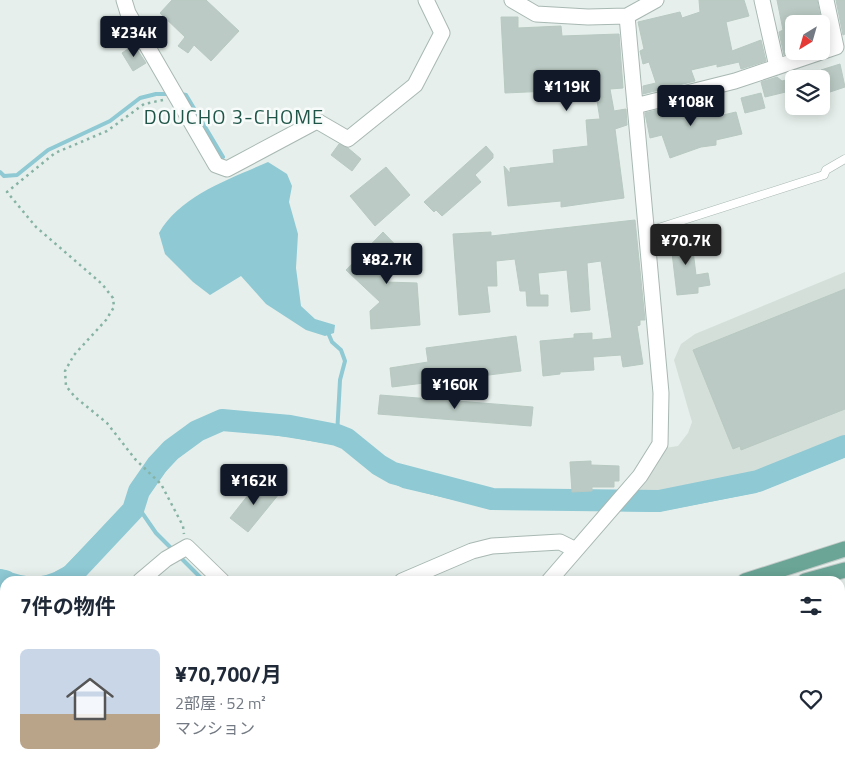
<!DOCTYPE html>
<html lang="ja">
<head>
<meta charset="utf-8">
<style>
	body { margin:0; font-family:"Titillium Web","Noto Sans JP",sans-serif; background:#f6f6f7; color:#1f2937; height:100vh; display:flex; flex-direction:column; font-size:19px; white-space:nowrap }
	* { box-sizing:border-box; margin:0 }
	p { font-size:16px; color:#747a83 }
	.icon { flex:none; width:28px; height:28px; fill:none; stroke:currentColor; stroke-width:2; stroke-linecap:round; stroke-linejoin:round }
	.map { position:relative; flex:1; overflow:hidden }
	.drawer { position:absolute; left:0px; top:576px; width:845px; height:196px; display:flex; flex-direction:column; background:#fff; border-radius:15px 15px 0 0; box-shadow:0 2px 12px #0003 }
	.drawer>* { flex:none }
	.needle { width:32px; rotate:217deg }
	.controls { position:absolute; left:785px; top:15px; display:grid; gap:10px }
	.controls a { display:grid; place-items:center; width:45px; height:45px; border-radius:8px; background:#fff; box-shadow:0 2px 12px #0003; font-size:25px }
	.price { position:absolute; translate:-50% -42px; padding:0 11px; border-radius:5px; background:#111827; color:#fff; font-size:16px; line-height:32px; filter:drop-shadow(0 1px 2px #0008) }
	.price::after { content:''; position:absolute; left:50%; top:30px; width:15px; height:11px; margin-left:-8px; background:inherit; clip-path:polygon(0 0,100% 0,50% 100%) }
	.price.active { background:#222; color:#fff }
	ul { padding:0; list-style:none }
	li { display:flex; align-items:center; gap:15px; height:125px; padding:0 20px }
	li+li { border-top:1px solid #e0e1e3 }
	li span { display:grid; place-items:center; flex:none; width:140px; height:100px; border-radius:8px; color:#555 }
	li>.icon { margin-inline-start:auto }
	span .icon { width:60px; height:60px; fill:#fffc; stroke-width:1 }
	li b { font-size:21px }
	h2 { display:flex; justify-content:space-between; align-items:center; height:60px; padding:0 20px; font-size:21px }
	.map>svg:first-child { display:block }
	.built { fill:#d4dfda }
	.water { fill:#8ec9d4 }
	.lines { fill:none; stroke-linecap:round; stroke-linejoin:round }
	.stream { stroke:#8ec9d4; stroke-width:4 }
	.river { stroke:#8ec9d4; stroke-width:22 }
	.building { fill:#bbcac4; stroke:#b8c9c2 }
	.service-casing { stroke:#a8b8b2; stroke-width:9 }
	.minor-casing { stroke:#a8b8b2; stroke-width:17 }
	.primary-casing { stroke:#c2cac8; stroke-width:17 }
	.path { stroke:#86b3a5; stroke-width:2.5; stroke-dasharray:2.5 4; stroke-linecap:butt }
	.service { stroke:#fff; stroke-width:8 }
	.minor { stroke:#fff; stroke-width:15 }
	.primary { stroke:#6aa596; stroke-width:15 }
	.labels { text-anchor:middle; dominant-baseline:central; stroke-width:5; stroke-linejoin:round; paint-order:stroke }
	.neighbourhood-label { font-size:20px; letter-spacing:1px; fill:#1f5548; stroke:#f7fbf9 }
</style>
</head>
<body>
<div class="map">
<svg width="845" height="772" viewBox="0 0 845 772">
	<rect width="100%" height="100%" fill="#e6efeb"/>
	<path class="built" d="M845 272V439L752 479 652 497 635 496 656 466 665 448 678 446 688 433 692 422 674 360 681 344 695 334Z"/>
	<path class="water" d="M268 162 287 174 292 186 289 202 298 234 296 268 301 306 315 319 335 325 334 333 325 336 306 330 266 304 241 276 210 295 193 282 165 254 159 233C181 195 230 179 268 162Z"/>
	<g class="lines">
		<path class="stream" d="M181 94 186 95 223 157
			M0 172 4 176 17 175 48 150 110 121 140 98 156 94H171
			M329 335 332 342 341 350 345 361 340 380 337 435
			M147 494 170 462 206 434 218 430 231 427 248 429 336 443 345 447 374 472 403 486 489 506 606 509
			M136 504 156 533 174 551
			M618 509 657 510 756 491 845 455
			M179 556 204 581
			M0 571C26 580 38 583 64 570L120 512
			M316 768 321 772
			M666 768 671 772
			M632 772 636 768"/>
		<path class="river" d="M0 580 5 581
			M61 581 72 575 133 510 139 491 157 465 171 450 197 431 222 420 290 426 337 435 347 439 379 465 393 473 492 499 659 501 758 481 845 446"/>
	</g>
	<path class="building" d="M172 0H206L239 31 211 61 194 45 188 53 178 46 185 37 160 13Z
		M699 0H744L749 16 726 22 732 51 761 40 766 61 741 69 739 62 717 67V64L691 70 695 81 643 94V86L656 83 649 62 643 64 640 51 644 49 638 22 680 12 682 18 700 12Z
		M777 0H817L825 41 821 42V24H794V51L784 55 779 32 783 30Z
		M836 0H845V34L843 35Z
		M501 17H518V28L561 26 562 36 619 34 623 88 610 89 614 111 626 109 627 125 615 129 624 198 561 207V201L508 206 504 166 510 173V168L554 163 553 150 588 146 586 120 600 119 595 89 505 93Z
		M134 45 146 63 133 71 122 53Z
		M840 64 845 87 821 95V70Z
		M777 77 782 81 794 78V90L765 97 761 82Z
		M761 93 765 108 745 113 741 98Z
		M685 103 686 109 712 104 714 117 736 112 742 134 716 140V145L701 147 670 158 662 135 650 138 645 113Z
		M339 144 348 148 361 159 352 171 331 155Z
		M486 146 493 154V158L475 175 481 182 442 216 436 210 434 212 424 202Z
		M386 167 410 195 375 226 350 196Z
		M635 220 645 320H640V325L637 326 643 364 623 367 621 355 593 357 594 370 560 372V374L543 376 540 341 574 338V334L592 333V340L612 338 601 261 587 263 590 310 571 312 567 270 538 273 540 295H548V306H527L526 291H520L515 259 496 261 497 286H487L490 312 459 315 453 234 491 232V236Z
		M383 232 409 259 386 282 417 283 420 325 371 329 370 311 380 302 346 270Z
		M691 234 696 275 708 273 710 285 698 287V293L677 295 670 236Z
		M845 289V409L741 450 740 446 733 449 693 350Z
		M516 336 521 371 392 387 390 368 428 362 426 348Z
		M380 395 533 407 531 426 378 414Z
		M591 461V465L619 466V481H614V487H592V491L572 492 570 462Z
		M260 480 279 494 248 532 230 518Z"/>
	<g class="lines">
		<g class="service-casing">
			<path id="service" d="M646 232 824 175 826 170 845 159"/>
		</g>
		<g class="minor-casing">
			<path id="minor" d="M124 0 128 13 216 165 227 169 317 121 348 139 415 85 442 33 426 0
				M512 0 536 14 588 17 627 16 656 0
				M762 0 777 67
				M635 106 735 81 836 47 826 0
				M140 581 166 559 187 547 222 581
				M402 581 472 551 492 546 560 542 576 550
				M549 581 640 476 660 444 661 393 627 16
				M334 768 340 772
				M491 768 497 772
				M559 768 565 772
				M378 772 382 768"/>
		</g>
		<g class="primary-casing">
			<path id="primary" d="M745 581 845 549
				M805 581 845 570
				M99 772 113 768"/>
		</g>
		<path class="path" d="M163 100 144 104 107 131 55 153 7 192 36 227 102 284 113 298 114 307 106 320 74 355 65 371 66 386 75 397 107 423 135 459 161 484 183 526 184 534"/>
		<use href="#service" class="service"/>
		<use href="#minor" class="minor"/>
		<use href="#primary" class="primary"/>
	</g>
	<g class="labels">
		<g class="neighbourhood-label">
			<text x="234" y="116">DOUCHO 3-CHOME</text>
		</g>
	</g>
</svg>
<div class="controls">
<a><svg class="needle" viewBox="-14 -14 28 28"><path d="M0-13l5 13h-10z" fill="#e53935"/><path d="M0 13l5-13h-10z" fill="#747a83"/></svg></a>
<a><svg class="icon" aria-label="layers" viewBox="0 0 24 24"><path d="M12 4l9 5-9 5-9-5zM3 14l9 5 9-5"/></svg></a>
</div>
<b class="price" style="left:134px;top:58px">¥234K</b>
<b class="price" style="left:567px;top:112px">¥119K</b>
<b class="price" style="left:691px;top:127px">¥108K</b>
<b class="price active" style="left:686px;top:266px">¥70.7K</b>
<b class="price" style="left:387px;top:285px">¥82.7K</b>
<b class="price" style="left:455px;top:410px">¥160K</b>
<b class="price" style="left:254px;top:506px">¥162K</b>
<section class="drawer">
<h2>7件の物件<svg class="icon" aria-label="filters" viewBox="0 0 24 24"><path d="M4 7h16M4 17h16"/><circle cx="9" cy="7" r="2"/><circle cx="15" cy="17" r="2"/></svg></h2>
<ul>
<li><span style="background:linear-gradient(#c9d6e8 65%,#b9a48a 0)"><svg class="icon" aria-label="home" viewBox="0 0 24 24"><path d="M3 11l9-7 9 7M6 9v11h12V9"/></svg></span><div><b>¥70,700/月</b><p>2部屋 · 52 m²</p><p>マンション</p></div><svg class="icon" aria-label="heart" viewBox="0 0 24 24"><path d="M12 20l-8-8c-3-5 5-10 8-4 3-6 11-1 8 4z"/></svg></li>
</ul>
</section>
</div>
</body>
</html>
